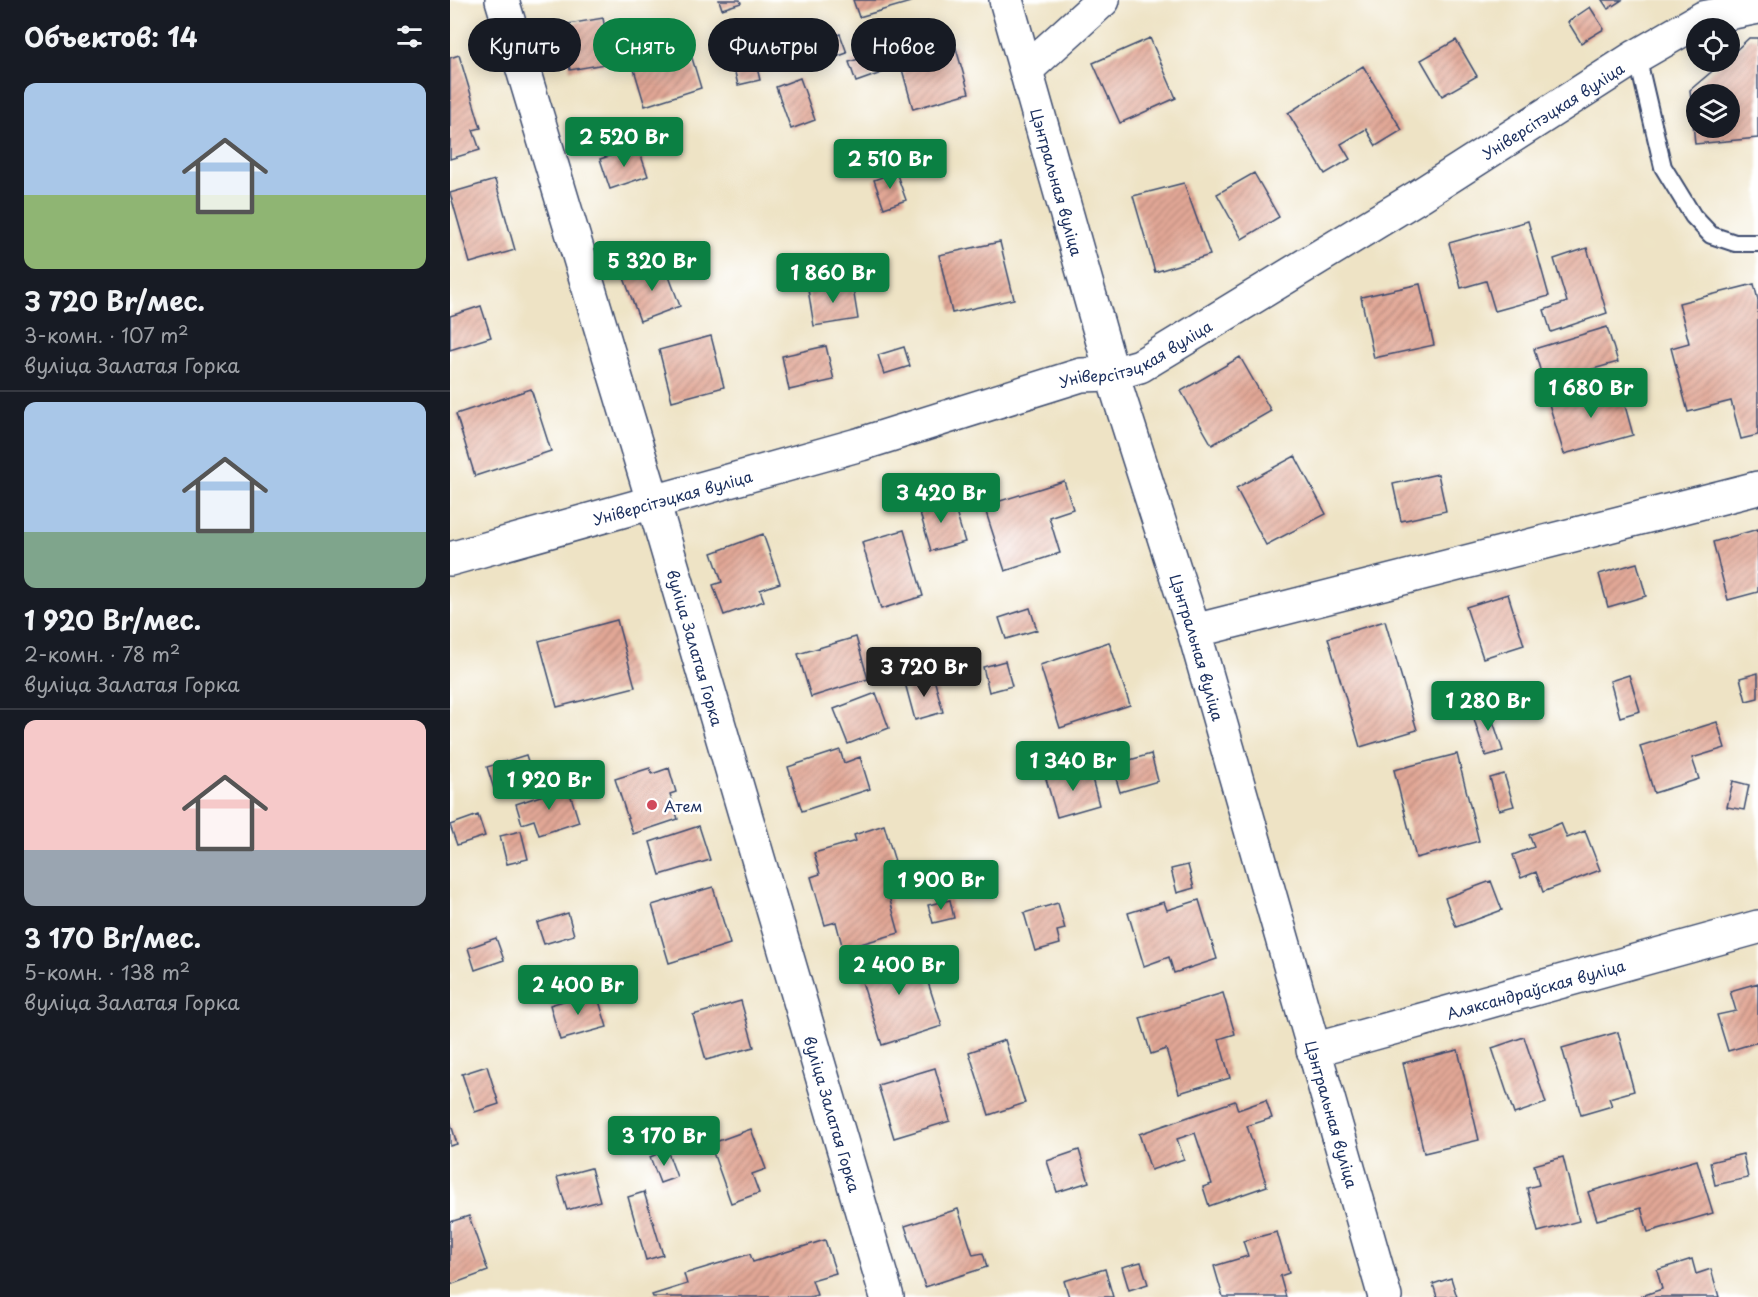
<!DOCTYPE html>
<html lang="ru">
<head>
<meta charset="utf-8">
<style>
	body { margin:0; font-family:"Playpen Sans",sans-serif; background:#242831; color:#f1f3f6; height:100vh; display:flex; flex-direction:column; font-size:22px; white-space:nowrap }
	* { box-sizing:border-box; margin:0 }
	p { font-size:20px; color:#9ea1a6 }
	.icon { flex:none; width:33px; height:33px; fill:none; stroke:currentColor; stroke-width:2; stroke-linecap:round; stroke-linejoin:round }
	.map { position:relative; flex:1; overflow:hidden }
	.drawer { display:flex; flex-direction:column; background:#171b24; width:450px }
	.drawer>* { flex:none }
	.hud { position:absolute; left:18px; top:18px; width:570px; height:54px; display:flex; gap:12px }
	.buttons { position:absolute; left:1236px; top:18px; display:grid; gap:12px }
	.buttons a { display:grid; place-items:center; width:54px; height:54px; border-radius:50%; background:#171b24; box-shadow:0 3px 15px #0003; font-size:30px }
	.price { position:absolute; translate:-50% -51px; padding:0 14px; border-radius:6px; background:#0b8043; color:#fff; font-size:20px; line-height:39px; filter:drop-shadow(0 2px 3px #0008) }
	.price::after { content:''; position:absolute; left:50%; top:36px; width:18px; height:14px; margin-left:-9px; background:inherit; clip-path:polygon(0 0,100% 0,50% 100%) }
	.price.on { background:#222; color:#fff }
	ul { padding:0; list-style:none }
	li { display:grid; align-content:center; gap:12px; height:318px; padding:0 24px }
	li+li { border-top:2px solid #363941 }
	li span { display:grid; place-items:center; height:186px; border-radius:12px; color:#555 }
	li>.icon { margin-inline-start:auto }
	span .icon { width:108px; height:108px; fill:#fffc; stroke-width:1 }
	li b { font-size:26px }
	h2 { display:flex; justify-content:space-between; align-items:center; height:72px; padding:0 24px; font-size:26px }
	.pill { padding:0 21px; border-radius:27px; background:#171b24; box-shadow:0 3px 15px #0003; font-size:21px; line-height:54px }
	.pill.on { background:#0b8043; color:#fff }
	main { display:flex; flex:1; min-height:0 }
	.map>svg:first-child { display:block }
	.building { fill:url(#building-hatch); fill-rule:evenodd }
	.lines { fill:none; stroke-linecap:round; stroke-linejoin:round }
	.lane-casing { stroke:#3b4a6d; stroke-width:20 }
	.street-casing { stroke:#3b4a6d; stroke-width:36 }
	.lane { stroke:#fff; stroke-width:16 }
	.street { stroke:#fff; stroke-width:33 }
	.poi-dot { fill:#d1495b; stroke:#fff; stroke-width:2 }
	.labels { text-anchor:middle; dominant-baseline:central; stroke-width:5; stroke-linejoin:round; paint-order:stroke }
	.street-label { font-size:15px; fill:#1b2f5e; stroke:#fff }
	.poi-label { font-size:15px; fill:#1b2f5e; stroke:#fff; text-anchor:start }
</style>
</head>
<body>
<main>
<section class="drawer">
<h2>Объектов: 14<svg class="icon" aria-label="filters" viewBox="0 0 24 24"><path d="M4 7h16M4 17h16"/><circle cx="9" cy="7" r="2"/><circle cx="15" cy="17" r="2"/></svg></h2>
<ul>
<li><span style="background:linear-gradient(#a9c7e8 60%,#8fb573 0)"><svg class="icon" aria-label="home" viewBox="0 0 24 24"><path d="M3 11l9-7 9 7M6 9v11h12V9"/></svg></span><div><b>3 720 Br/мес.</b><p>3-комн. · 107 m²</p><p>вуліца Залатая Горка</p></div></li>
<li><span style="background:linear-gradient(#a9c7e8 70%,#7fa58c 0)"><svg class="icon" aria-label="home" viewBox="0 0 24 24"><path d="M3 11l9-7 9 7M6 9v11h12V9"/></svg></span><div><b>1 920 Br/мес.</b><p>2-комн. · 78 m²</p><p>вуліца Залатая Горка</p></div></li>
<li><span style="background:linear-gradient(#f6c9c9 70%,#9aa5b1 0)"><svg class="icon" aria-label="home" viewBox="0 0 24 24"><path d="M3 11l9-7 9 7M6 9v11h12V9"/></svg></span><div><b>3 170 Br/мес.</b><p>5-комн. · 138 m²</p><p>вуліца Залатая Горка</p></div></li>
</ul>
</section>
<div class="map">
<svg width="1308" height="1297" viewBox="0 0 1308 1297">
	<defs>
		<pattern id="building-hatch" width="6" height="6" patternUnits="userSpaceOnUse" patternTransform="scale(1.5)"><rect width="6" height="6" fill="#e2a795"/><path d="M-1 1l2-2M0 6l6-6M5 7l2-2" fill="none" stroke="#b6887d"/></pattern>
	</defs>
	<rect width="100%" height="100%" fill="#fff"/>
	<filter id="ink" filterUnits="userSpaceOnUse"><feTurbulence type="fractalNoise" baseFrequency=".0167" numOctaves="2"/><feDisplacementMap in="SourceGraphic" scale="12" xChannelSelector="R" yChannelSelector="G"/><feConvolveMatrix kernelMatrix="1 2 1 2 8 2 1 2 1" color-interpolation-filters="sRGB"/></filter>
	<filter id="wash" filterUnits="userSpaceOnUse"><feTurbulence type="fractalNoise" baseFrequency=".008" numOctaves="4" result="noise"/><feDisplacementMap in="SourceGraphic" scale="24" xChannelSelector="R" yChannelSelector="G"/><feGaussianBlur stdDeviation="1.35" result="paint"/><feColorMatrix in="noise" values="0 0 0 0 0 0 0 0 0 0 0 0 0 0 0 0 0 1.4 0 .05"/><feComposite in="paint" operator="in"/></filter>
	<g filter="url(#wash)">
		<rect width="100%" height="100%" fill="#eee3c5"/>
		<g id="blocks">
			<path class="building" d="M269 0H290L291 3 272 9Z
				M403 0H464V1L409 17Z
				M1152 0H1172L1158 9Z
				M1140 7 1154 29 1131 43 1118 22Z
				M153 18 161 63 120 70 112 25Z
				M390 34 397 53 361 66 354 46Z
				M700 38 726 98 670 123 643 63Z
				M1299 38H1308V138L1245 144 1240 90 1273 62H1280V56ZM1246 94H1280V128H1246Z
				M1006 40 1027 76 992 96 971 60Z
				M505 45 519 93 463 109 450 62Z
				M239 48 251 88 195 106 183 66Z
				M303 51 310 80 288 85 281 56Z
				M428 53 434 72 406 82 399 62Z
				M9 55 31 128 23 130 30 150 0 159V58Z
				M913 66 952 130 926 146 916 129 891 144 900 159 875 174 838 113Z
				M350 78 365 120 341 129 326 87Z
				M188 147 198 176 160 189 150 159Z
				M446 172 456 200 434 208 424 180Z
				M804 173 829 217 792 239 767 194Z
				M45 180 65 250 20 263 0 193Z
				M734 183 760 255 705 272 683 196Z
				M1078 221 1099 296 1045 311 1036 281 1011 288 999 243Z
				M550 242 564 299 502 313 489 255Z
				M1137 248 1157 313 1101 332 1094 310 1117 302 1104 259Z
				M214 263 230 306 190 321 174 278Z
				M402 282 408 319 364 326 358 289Z
				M970 284 984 345 924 358 911 297Z
				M1304 284 1308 300V435L1291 439 1281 401 1238 412 1221 348 1239 343 1229 303Z
				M31 306 41 337 0 350V316Z
				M1157 327 1168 362 1094 383 1084 349Z
				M261 336 274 387 222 401 209 350Z
				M376 346 384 380 339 390 332 356Z
				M454 347 460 366 434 374 428 355Z
				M790 357 821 411 762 445 731 391Z
				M1169 384 1183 435 1114 454 1099 404Z
				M81 389 101 451 25 476 6 414Z
				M845 456 876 514 816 545 786 488Z
				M988 474 996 511 951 521 943 484Z
				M614 481 623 509 599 517 610 553 555 571 534 506Z
				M501 496 515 542 481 551 468 506Z
				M1308 529V592L1278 600 1263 542Z
				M454 530 473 596 431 609 412 542Z
				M313 534 330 583 310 590 314 601 274 615 263 585 272 582 262 553Z
				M1187 563 1196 596 1158 607 1149 574Z
				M1058 594 1074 645 1033 658 1016 607Z
				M580 608 587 630 556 639 549 618Z
				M167 620 185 687 107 707 89 641Z
				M935 621 967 730 910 747 878 638Z
				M406 637 418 679 361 697 348 654Z
				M659 642 680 705 610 728 590 665Z
				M555 661 562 686 539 692 533 667Z
				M1308 673V698L1296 701 1290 678Z
				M483 675 493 712 465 720 455 683Z
				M1179 675 1190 711 1170 717 1160 681Z
				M426 693 439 728 398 744 384 709Z
				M1038 706 1053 751 1036 756 1023 716Z
				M1267 722 1275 748 1242 758 1249 779 1204 793 1190 746Z
				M390 750 394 763 410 757 420 789 352 811 338 767Z
				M701 754 708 781 670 792 662 765Z
				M1007 754 1029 841 966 858 944 770Z
				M76 755 84 780 45 792 37 767Z
				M639 767 649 805 607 817 596 779Z
				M200 768 202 774 219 768 226 792 220 794 228 819 183 834 165 779Z
				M1054 774 1064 806 1049 810 1040 778Z
				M1283 781 1299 785 1294 810 1277 807Z
				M118 787 129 822 89 835 84 820 72 824 66 804Z
				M28 815 35 836 7 845 0 825Z
				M1111 823 1117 838 1135 831 1150 870 1093 892 1086 872 1071 878 1063 855 1084 847 1079 835Z
				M434 825 453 888 438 893 449 933 393 949 386 922 375 925 361 877 370 874 364 853 406 841 404 835Z
				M249 826 260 860 210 875 200 842Z
				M71 831 78 859 57 864 50 836Z
				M738 865 744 888 727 893 721 869Z
				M1041 881 1052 910 1006 927 995 898Z
				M263 887 280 944 219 963 202 905Z
				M500 900 504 918 483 923 478 905Z
				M749 900 767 959 724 973 719 957 694 966 678 913 714 902 717 910Z
				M608 903 615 929 607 931 610 944 585 951 574 913Z
				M118 913 124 935 94 944 87 923Z
				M46 938 54 960 25 970 18 948Z
				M467 948 492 1026 432 1045 407 966Z
				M1308 983V1042L1278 1051 1267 1015 1286 1011 1280 991Z
				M146 991 157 1027 110 1040 100 1005Z
				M773 993 785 1034 769 1039 780 1078 729 1093 716 1049 701 1054 690 1018Z
				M291 1001 304 1047 256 1060 243 1015Z
				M1168 1032 1184 1091 1159 1098 1162 1106 1131 1115 1112 1048Z
				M1074 1037 1096 1103 1064 1114 1042 1048Z
				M555 1040 575 1103 539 1115 519 1052Z
				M1008 1050 1029 1140 974 1153 953 1063Z
				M37 1066 49 1104 25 1112 12 1074Z
				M485 1068 500 1121 444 1138 428 1085Z
				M816 1100 822 1118 797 1126 817 1186 759 1206 753 1187 762 1184 745 1133 727 1139 734 1159 701 1170 689 1134 785 1101 788 1110Z
				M0 1121 7 1144 0 1146Z
				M301 1129 316 1169 302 1174 309 1193 281 1203 260 1144Z
				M217 1150 227 1177 210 1183 200 1157Z
				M629 1150 639 1182 607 1192 597 1161Z
				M1293 1154 1298 1178 1265 1185 1260 1162Z
				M1113 1157 1129 1221 1088 1232 1077 1188 1089 1185 1084 1165Z
				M1247 1160 1263 1213 1198 1232 1191 1208 1147 1220 1138 1192Z
				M141 1168 150 1201 117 1210 107 1177Z
				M194 1192 213 1255 196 1260 178 1197Z
				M508 1209 523 1255 533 1253 537 1267 475 1287 455 1226Z
				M19 1216 38 1271 0 1285V1222Z
				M827 1232 839 1273 830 1276 836 1297H773L764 1266 798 1256 793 1241Z
				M375 1240 386 1273 362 1280 367 1295 359 1297H203L202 1295 237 1284 234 1274 300 1254 303 1262Z
				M1242 1259 1246 1274 1261 1269 1269 1297H1189L1212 1289 1207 1270Z
				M691 1262 698 1284 679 1290 672 1267Z
				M655 1269 663 1297H619L614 1281Z
				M1001 1278 1007 1297H987L983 1284Z"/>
		</g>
	</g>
	<g filter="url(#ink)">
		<use href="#blocks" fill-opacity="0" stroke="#3b4a6d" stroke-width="1.5"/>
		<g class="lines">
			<g class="lane-casing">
				<path id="lane" d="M1187 56 1213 167 1243 216 1261 235 1285 243H1308"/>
			</g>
			<g class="street-casing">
				<g id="street">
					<path id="s1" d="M52 0 203 501 437 1297"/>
					<path id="s2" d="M556 0 662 374 744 631 935 1297"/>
					<path d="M577 69 653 0"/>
					<path id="s3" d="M0 559 411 444 631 375 662 374 690 366 969 196 1187 56 1253 18 1308 7"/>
					<path d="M744 631 1308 488"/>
					<path id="s4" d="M863 1050 1308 927"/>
				</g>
			</g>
			<use href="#lane" class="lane"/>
			<use href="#street" class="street"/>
		</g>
	</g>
	<circle class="poi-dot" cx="202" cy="805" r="6"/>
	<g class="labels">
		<g class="street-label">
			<text stroke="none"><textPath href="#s3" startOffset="1203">Універсітэцкая вуліца</textPath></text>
			<text stroke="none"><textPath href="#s2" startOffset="189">Цэнтральная вуліца</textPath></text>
			<text stroke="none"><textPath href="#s3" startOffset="717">Універсітэцкая вуліца</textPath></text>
			<text stroke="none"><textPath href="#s3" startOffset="231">Універсітэцкая вуліца</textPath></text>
			<text stroke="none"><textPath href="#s1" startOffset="676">вуліца Залатая Горка</textPath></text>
			<text stroke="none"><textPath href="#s2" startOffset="675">Цэнтральная вуліца</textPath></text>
			<text stroke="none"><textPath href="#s4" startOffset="231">Аляксандраўская вуліца</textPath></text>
			<text stroke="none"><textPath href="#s1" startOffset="1162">вуліца Залатая Горка</textPath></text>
			<text stroke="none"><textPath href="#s2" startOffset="1161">Цэнтральная вуліца</textPath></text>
		</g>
		<g class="poi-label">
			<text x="214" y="805">Атем</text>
		</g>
	</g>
</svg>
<div class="buttons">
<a><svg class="icon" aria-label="locate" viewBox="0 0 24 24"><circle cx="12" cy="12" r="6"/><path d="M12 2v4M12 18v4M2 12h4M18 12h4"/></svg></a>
<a><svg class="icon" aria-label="layers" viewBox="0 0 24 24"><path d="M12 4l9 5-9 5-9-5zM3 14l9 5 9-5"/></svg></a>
</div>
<b class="price" style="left:174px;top:168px">2 520 Br</b>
<b class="price" style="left:440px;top:190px">2 510 Br</b>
<b class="price" style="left:202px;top:292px">5 320 Br</b>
<b class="price" style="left:383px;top:304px">1 860 Br</b>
<b class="price" style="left:1141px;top:419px">1 680 Br</b>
<b class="price" style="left:491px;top:524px">3 420 Br</b>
<b class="price on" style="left:474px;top:698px">3 720 Br</b>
<b class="price" style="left:1038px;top:732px">1 280 Br</b>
<b class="price" style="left:623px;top:792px">1 340 Br</b>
<b class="price" style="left:99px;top:811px">1 920 Br</b>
<b class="price" style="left:491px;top:911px">1 900 Br</b>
<b class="price" style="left:449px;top:996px">2 400 Br</b>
<b class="price" style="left:128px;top:1016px">2 400 Br</b>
<b class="price" style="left:214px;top:1167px">3 170 Br</b>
<div class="hud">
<a class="pill">Купить</a>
<a class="pill on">Снять</a>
<a class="pill">Фильтры</a>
<a class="pill">Новое</a>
</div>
</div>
</main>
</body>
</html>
